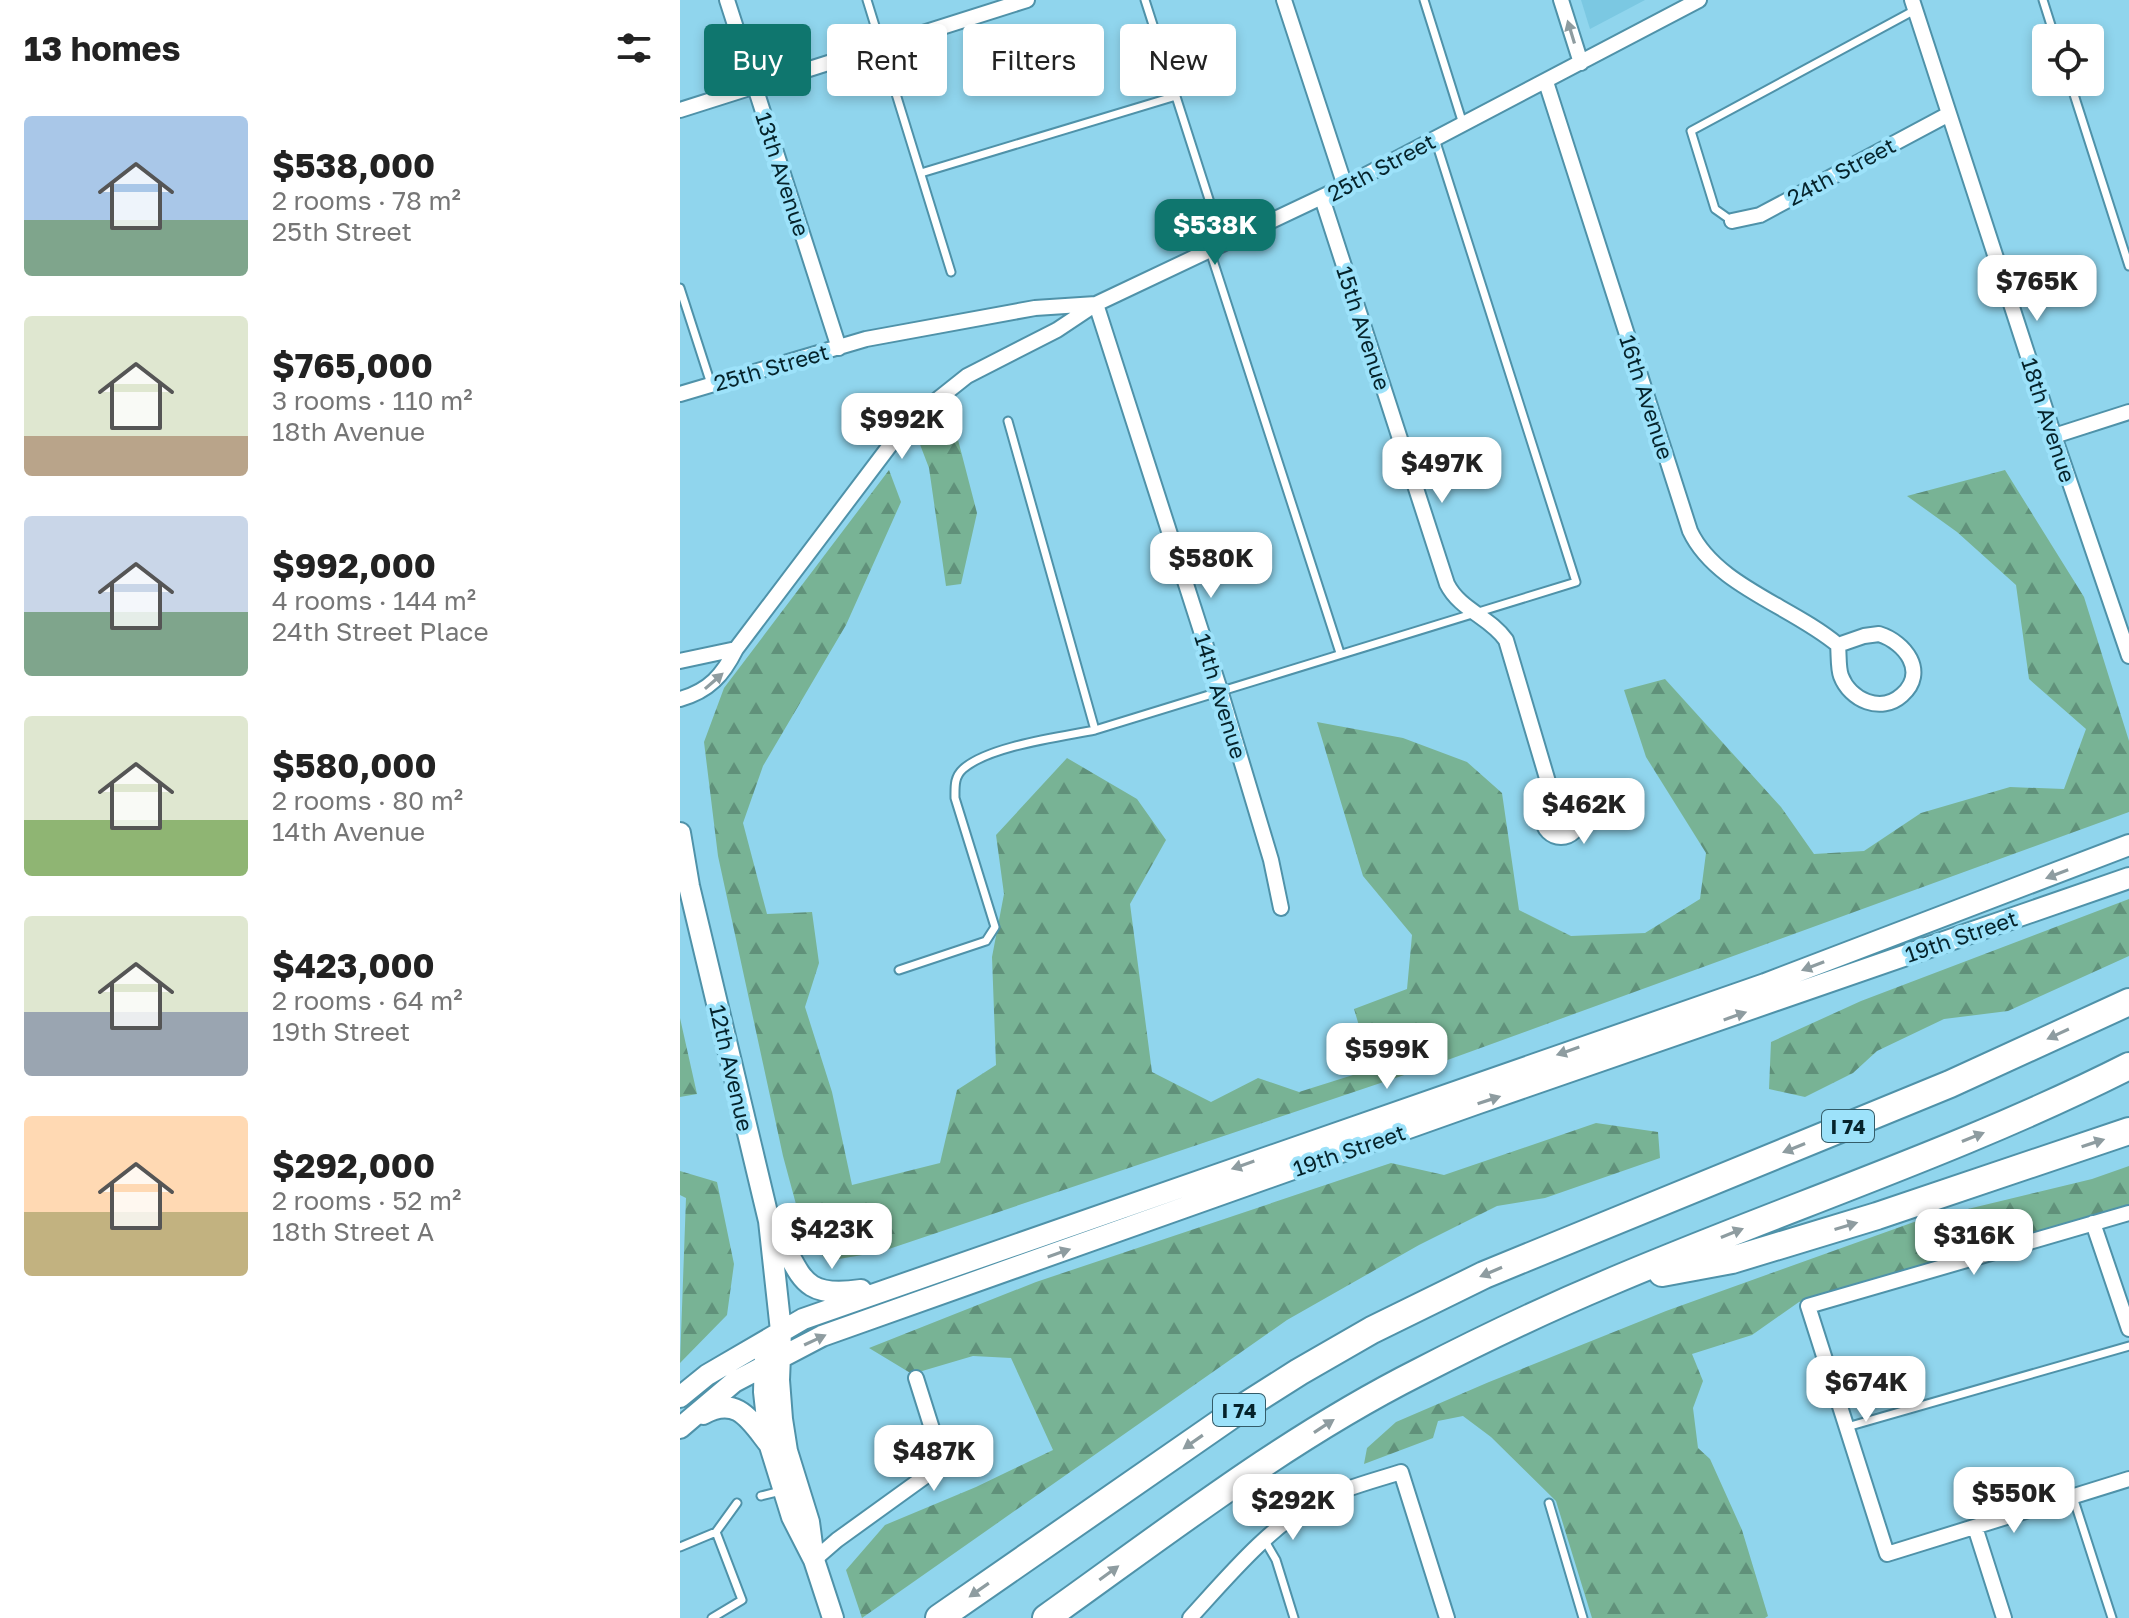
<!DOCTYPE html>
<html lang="en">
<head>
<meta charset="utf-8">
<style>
	body { margin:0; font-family:"Golos Text",sans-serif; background:#f2f2f2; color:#222; height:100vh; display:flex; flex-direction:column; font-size:30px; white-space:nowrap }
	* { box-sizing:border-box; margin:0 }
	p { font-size:26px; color:#767676 }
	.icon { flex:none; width:44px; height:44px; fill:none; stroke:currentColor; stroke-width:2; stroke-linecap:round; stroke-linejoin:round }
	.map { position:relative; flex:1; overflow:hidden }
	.drawer { display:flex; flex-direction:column; background:#fff; width:680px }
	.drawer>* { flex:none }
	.top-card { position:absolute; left:24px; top:24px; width:760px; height:72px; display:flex; gap:16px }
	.controls { position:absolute; left:1352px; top:24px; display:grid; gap:16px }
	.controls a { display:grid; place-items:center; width:72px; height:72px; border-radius:8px; background:#fff; box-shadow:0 4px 12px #0003; font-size:40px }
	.price { position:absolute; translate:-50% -68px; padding:0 18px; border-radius:16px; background:#fff; color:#222; font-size:26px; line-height:52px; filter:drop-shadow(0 2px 4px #0008) }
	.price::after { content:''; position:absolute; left:50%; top:48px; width:24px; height:18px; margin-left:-12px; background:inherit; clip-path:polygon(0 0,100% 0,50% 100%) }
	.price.current { background:#0f766e; color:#fff }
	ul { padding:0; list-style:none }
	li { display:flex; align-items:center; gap:24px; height:200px; padding:0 24px }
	li span { display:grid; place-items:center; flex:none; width:224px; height:160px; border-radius:8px; color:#555 }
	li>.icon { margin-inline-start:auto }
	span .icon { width:96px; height:96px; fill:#fffc; stroke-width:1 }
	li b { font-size:34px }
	h2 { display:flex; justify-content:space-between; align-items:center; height:96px; padding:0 24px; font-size:34px }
	.tag { padding:0 28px; border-radius:8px; background:#fff; box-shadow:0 4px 12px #0003; font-size:28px; line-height:72px }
	.tag.current { background:#0f766e; color:#fff }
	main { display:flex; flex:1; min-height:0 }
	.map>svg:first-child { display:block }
	.built { fill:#7bc8e2 }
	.forest { fill:url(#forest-firs) }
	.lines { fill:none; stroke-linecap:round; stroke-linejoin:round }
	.lane-casing { stroke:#4f92a9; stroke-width:11 }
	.street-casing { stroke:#4f92a9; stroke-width:18 }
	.secondary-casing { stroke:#4f92a9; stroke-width:24 }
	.highway-casing { stroke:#4f92a9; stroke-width:30 }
	.lane { stroke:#fff; stroke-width:7 }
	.street { stroke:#fff; stroke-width:14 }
	.secondary { stroke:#fff; stroke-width:20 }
	.highway { stroke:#fff; stroke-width:26 }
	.oneway { fill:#8e9ca0 }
	.labels { text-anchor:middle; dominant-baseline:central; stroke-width:8; stroke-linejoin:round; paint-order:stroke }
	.shield { fill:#9de2fa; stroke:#335c69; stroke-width:2 }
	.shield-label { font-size:20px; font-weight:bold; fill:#05232b }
	.street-label { font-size:22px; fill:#05232b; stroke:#9de2fa }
</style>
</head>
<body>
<main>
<section class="drawer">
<h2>13 homes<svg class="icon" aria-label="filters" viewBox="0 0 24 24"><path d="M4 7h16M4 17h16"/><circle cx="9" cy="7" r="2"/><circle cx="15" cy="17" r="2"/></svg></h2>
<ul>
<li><span style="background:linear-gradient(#a9c7e8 65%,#7fa58c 0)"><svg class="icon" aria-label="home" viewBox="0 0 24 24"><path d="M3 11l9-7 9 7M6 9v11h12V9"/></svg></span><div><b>$538,000</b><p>2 rooms · 78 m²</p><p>25th Street</p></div></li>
<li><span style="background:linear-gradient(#dfe7d0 75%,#b9a48a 0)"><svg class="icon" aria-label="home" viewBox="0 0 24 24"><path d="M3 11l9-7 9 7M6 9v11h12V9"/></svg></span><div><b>$765,000</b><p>3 rooms · 110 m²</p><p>18th Avenue</p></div></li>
<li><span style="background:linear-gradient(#c9d6e8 60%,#7fa58c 0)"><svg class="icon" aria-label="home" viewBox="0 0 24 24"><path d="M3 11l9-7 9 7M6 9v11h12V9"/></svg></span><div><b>$992,000</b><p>4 rooms · 144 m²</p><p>24th Street Place</p></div></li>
<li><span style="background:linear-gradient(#dfe7d0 65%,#8fb573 0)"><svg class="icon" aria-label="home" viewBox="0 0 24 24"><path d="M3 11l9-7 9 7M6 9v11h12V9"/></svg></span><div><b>$580,000</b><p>2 rooms · 80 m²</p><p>14th Avenue</p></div></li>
<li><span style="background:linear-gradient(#dfe7d0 60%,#9aa5b1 0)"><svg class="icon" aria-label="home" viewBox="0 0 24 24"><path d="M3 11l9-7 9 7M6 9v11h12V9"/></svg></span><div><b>$423,000</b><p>2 rooms · 64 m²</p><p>19th Street</p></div></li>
<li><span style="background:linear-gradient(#ffd9b3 60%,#c2b280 0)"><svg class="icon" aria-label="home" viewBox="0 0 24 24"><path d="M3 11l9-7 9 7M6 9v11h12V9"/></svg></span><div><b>$292,000</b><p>2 rooms · 52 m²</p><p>18th Street A</p></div></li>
</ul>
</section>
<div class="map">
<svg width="1449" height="1618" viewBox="0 0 1449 1618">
	<defs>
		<pattern id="forest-firs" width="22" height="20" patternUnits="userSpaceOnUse" patternTransform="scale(2)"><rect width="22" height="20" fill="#78b395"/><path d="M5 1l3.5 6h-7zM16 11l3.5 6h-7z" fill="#60917a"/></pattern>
	</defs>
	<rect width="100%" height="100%" fill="#90d5ed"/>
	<path class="built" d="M901 0H965L910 29Z"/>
	<path class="forest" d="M269 405 297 513 281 584 266 586 249 468 236 434Z
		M209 470 221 502 166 625 83 766 63 823 87 914 132 912 139 963 125 1007 152 1092 172 1185 260 1163 277 1090 316 1065 312 957 324 894 316 835 387 758 457 799 486 840 450 904 472 1072 531 1102 578 1078 619 1092 692 1069 674 1009 727 989 732 935 683 876 637 722 723 738 787 762 822 793 839 910 891 936 965 933 1020 899 1026 853 966 757 944 690 985 679 1101 807 1134 854 1184 851 1241 813 1330 787 1384 789 1406 729 1349 679 1336 585 1277 532 1227 496 1325 470 1404 597 1449 741V812L751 1066 200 1252 147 1261 124 1234 103 1156 38 856 24 742 44 688Z
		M1449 899V956L1328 1011 1264 1019 1197 1051 1173 1073 1125 1097 1089 1089 1091 1042 1181 1001Z
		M0 1018 17 1094 0 1097Z
		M916 1123 978 1132 980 1158 865 1198 817 1206 739 1245 607 1320 182 1618 166 1570 205 1525 296 1487 373 1450 331 1358 293 1356 232 1374 189 1348 356 1282 711 1163 764 1175Z
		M1449 1166V1205L1119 1302 1072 1335 1012 1354 1023 1381 1013 1408 1018 1448 1030 1459 1062 1530 1088 1616 1085 1618H912L876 1501 811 1437 783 1416 758 1421 753 1438 684 1464 687 1448 716 1422 809 1382 986 1311 1234 1222 1412 1179Z
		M0 1171 37 1182 54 1264 47 1315 0 1363 6 1198 0 1195Z"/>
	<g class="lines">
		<g class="lane-casing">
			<path id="lane" d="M187 0 271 272
				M465 0 543 243
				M744 0 783 124
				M1363 0 1375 38
				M1390 82 1449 266
				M241 173 496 96
				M1052 221 1035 209 1011 131 1235 10
				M530 251 660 653
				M0 288 31 384
				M328 421 415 730
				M219 970 306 941 315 927 275 798C275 787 274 777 283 769 309 746 380 737 415 730L896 582 755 139
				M1167 1427 1449 1346
				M81 1496 101 1491
				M1393 1497 1432 1618
				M869 1503 903 1618
				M585 1541 596 1560 614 1618
				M0 1547 36 1532 57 1503
				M32 1618 62 1600 36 1532"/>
		</g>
		<g class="street-casing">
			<path id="street" d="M47 0 159 348
				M604 0 665 186
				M881 0 901 63
				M1232 0 1374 436 1449 656
				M866 82 1010 531C1036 586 1112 606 1158 645
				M0 110 347 0
				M642 198 767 584C780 610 810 617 826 640L874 802
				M1052 221 1080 215 1269 114
				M0 394 186 339 355 308 416 304 665 186 1019 0
				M1374 436 1449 412
				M1199 634C1225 642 1248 672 1222 695 1201 714 1170 700 1161 676 1158 668 1159 655 1158 645L1184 636Z
				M0 661 56 649
				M0 699C29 691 43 675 56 649L211 444 243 411 287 376 377 330 416 304 540 690 591 860 601 908
				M863 819a18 18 0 1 1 36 0a18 18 0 1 1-36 0Z
				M1449 1213 1128 1306 1207 1554 1449 1479
				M1413 1223 1449 1329
				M1295 1527 1324 1618
				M134 1560 157 1540 254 1470 260 1454 236 1378
				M510 1618C544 1581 592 1523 638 1501 664 1488 693 1481 721 1472L767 1618"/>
		</g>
		<g class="secondary-casing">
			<path id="secondary" d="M0 833 9 886 89 1221 101 1331 99 1380 102 1419 107 1451 129 1522 134 1560
				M96 1232C123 1276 120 1299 181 1290
				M85 1354 84 1392 90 1446 112 1517 134 1560 153 1618
				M0 1397 27 1375 123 1319 1085 984 1449 845
				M23 1414C57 1395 70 1420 89 1444
				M0 1428 54 1382 142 1336 796 1104 1449 878"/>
		</g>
		<g class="highway-casing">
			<path id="highway" d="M982 1273 1052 1260 1197 1216 1449 1131
				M259 1618 556 1412 619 1372 692 1330 804 1275 1270 1084 1449 1002
				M366 1618C487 1532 606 1439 739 1372 801 1340 864 1310 928 1283 1101 1209 1281 1151 1449 1066"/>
		</g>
		<use href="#lane" class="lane"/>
		<use href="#street" class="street"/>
		<use href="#secondary" class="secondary"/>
		<use href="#highway" class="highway"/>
	</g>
	<defs><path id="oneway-solid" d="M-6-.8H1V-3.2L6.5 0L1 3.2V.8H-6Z" transform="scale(2)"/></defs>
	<g class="oneway">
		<use href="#oneway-solid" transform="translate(891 32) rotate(-107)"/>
		<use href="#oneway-solid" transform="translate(34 681) rotate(-41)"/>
		<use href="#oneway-solid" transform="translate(1377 874) rotate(159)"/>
		<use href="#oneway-solid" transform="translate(1133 966) rotate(159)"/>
		<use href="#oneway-solid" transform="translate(1055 1016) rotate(-19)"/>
		<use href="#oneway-solid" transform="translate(1378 1034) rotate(155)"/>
		<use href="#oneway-solid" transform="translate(888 1051) rotate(161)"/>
		<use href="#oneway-solid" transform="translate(809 1100) rotate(-18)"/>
		<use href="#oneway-solid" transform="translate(1293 1137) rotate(-22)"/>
		<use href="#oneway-solid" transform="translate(1413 1143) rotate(-18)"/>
		<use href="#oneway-solid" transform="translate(1114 1148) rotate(158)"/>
		<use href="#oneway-solid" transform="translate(563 1165) rotate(161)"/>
		<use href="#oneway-solid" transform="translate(1166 1226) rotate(-17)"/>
		<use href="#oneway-solid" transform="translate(1052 1233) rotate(-22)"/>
		<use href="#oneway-solid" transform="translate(379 1253) rotate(-19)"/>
		<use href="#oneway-solid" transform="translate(811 1272) rotate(157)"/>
		<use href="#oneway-solid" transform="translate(135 1340) rotate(-25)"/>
		<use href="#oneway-solid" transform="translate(644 1426) rotate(-33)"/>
		<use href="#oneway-solid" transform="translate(513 1442) rotate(145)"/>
		<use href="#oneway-solid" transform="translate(429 1573) rotate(-36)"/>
		<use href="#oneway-solid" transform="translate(299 1590) rotate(145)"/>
	</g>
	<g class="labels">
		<g class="shield">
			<rect x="1142" y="1110" width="52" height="32" rx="6"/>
			<rect x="533" y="1394" width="52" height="32" rx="6"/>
		</g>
		<g class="shield-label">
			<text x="1168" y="1126">I 74</text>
			<text x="559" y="1410">I 74</text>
		</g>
		<g class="street-label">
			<text transform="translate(701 167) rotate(-28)">25th Street</text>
			<text transform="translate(1161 171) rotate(-28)">24th Street</text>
			<text transform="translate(103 174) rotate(72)">13th Avenue</text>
			<text transform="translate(684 328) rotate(72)">15th Avenue</text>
			<text transform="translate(91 367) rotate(-16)">25th Street</text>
			<text transform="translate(967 397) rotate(72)">16th Avenue</text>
			<text transform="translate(1369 420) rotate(72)">18th Avenue</text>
			<text transform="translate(541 696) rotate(73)">14th Avenue</text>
			<text transform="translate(1281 936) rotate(-19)">19th Street</text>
			<text transform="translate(52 1068) rotate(77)">12th Avenue</text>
			<text transform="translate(669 1150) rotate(-19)">19th Street</text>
		</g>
	</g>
</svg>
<div class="controls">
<a><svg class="icon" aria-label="locate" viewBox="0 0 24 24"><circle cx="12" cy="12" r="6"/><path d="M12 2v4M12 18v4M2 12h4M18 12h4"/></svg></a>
</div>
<b class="price current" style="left:535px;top:267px">$538K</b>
<b class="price" style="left:1357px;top:323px">$765K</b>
<b class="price" style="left:222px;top:461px">$992K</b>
<b class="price" style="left:762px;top:505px">$497K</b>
<b class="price" style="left:531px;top:600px">$580K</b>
<b class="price" style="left:904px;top:846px">$462K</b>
<b class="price" style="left:707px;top:1091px">$599K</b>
<b class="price" style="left:152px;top:1271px">$423K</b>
<b class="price" style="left:1294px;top:1277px">$316K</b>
<b class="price" style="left:1186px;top:1424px">$674K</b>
<b class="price" style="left:254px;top:1493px">$487K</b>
<b class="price" style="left:1334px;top:1535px">$550K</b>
<b class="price" style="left:613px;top:1542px">$292K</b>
<div class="top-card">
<a class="tag current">Buy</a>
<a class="tag">Rent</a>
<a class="tag">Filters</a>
<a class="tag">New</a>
</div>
</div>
</main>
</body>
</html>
